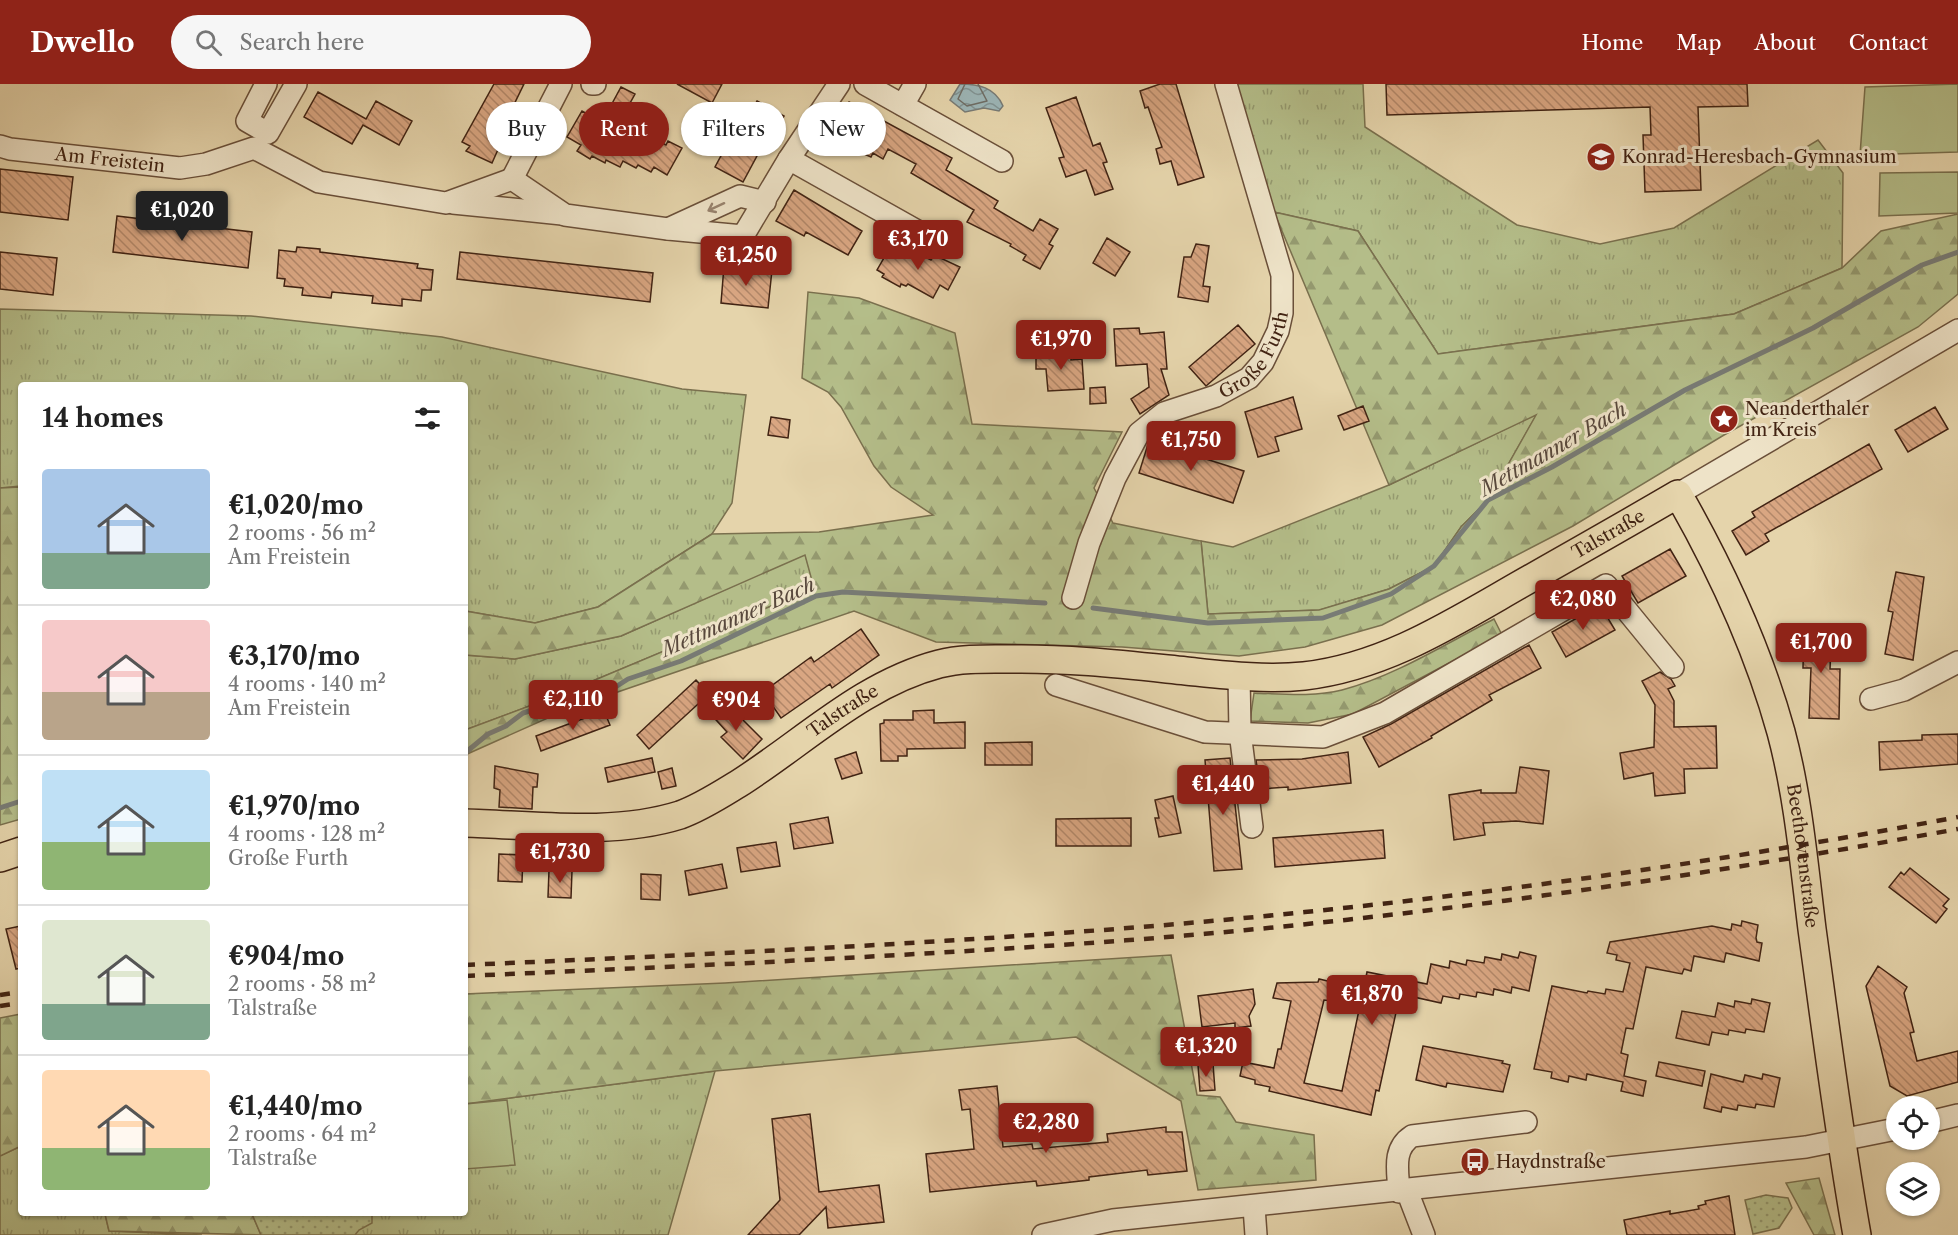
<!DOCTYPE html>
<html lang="en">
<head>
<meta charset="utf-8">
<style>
	body { margin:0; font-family:"Libre Caslon Text",serif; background:#f6f6f6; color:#222; height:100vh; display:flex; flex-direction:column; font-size:22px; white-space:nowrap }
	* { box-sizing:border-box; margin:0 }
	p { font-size:20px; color:#767676 }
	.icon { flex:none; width:33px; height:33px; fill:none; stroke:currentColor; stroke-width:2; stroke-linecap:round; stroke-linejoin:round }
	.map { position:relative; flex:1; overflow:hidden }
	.details { position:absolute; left:18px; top:298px; width:450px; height:834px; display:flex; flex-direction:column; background:#fff; border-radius:6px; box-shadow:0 2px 4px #0004 }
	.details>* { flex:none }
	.guide { position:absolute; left:486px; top:18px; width:570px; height:54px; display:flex; gap:12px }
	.fabs { position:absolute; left:1886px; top:1012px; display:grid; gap:12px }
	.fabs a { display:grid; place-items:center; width:54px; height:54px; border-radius:50%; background:#fff; box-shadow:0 2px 4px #0004; font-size:30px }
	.price { position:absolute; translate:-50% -51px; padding:0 14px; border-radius:6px; background:#8f2418; color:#fff; font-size:20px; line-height:39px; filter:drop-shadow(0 2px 3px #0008) }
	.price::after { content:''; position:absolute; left:50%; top:36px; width:18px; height:14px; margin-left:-9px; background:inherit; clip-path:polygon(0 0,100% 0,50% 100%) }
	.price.current { background:#222; color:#fff }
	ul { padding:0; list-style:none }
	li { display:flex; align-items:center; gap:18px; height:150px; padding:0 24px }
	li+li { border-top:2px solid #e0e0e0 }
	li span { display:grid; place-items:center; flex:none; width:168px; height:120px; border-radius:6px; color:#555 }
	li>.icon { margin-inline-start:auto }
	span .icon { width:72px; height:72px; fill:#fffc; stroke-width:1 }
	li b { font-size:26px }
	h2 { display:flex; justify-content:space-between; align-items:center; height:72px; padding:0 24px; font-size:26px }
	.chip { padding:0 21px; border-radius:27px; background:#fff; box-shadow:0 2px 4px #0004; font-size:21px; line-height:54px }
	.chip.current { background:#8f2418; color:#fff }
	header { display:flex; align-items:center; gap:36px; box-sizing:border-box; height:84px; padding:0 30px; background:#8f2418; color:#fff }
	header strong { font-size:28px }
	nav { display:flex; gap:33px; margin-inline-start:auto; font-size:21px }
	.search { width:420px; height:54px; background:#f6f6f6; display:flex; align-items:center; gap:15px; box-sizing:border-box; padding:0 21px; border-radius:33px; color:#767676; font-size:22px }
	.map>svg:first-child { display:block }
	.grass { fill:url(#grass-tufts); stroke:#7a704e; stroke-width:1.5 }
	.forest { fill:url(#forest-firs); stroke:#7a704e; stroke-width:1.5 }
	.park { fill:url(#park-dots); stroke:#7a704e; stroke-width:1.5 }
	.garden { fill:#b4bd89; stroke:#7a704e; stroke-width:1.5 }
	.water { fill:url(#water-waves); stroke:#787b75; stroke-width:1.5 }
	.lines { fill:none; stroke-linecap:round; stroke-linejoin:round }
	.shore { stroke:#6e6c64; stroke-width:1.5 }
	.stream { stroke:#787b75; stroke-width:5 }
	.building { fill:url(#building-back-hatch); stroke:#412313; stroke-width:1.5 }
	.minor-casing { stroke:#6a4f39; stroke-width:24 }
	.major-casing { stroke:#412313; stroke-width:30 }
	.minor { stroke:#eee3c8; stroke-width:21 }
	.major { stroke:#e5d4ab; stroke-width:27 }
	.rail { stroke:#412313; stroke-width:4.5; stroke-dasharray:10 10; stroke-linecap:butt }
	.oneway { stroke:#98836e }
	.labels { text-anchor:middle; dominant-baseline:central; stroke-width:6; stroke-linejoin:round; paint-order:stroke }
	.poi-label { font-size:18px; fill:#412313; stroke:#eee3c8; text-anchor:start }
	.street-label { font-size:18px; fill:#412313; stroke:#eee3c8 }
	.water-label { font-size:20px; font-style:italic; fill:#58483c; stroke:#eee3c8 }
</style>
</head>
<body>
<header>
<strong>Dwello</strong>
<div class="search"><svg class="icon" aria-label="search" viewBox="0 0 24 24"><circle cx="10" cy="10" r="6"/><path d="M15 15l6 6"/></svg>Search here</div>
<nav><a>Home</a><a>Map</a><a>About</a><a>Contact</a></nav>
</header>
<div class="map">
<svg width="1958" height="1151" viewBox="0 0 1958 1151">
	<defs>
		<pattern id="grass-tufts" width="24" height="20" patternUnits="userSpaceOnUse" patternTransform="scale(1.5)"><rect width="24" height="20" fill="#b4bd89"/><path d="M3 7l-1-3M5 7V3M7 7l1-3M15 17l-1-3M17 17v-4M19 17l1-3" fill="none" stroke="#94996f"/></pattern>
		<pattern id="forest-firs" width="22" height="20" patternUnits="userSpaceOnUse" patternTransform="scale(1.5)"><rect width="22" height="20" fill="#b4bd89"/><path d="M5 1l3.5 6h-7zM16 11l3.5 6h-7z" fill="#94996f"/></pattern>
		<pattern id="park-dots" width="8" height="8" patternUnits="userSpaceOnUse" patternTransform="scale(1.5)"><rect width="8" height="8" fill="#b4bd89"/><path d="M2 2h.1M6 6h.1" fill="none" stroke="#94996f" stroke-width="1.8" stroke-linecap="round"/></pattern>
		<pattern id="water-waves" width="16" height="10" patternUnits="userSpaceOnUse" patternTransform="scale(1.5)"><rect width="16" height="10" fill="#9cb5b6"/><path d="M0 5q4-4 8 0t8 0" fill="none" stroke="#819393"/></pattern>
		<pattern id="building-back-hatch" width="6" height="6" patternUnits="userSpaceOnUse" patternTransform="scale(1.5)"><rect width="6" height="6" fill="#d9a682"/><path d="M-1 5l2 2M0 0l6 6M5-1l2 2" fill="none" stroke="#b28769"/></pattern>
	</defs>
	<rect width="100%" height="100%" fill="#e5d4ab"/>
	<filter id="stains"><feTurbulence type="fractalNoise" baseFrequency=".00333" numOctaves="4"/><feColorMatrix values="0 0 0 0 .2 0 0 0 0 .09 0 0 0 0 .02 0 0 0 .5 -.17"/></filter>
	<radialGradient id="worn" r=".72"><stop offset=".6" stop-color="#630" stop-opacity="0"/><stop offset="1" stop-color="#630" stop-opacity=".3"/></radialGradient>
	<path class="grass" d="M1236 0H1363L1365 43 1517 141 1600 160 1674 144 1818 56 1843 89 1842 184 1734 230 1438 270 1358 147 1274 128Z
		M0 225 251 232 442 253 682 305 746 311 732 419 712 450 598 523 535 539 465 527V302H21V402L0 404Z
		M1537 330 1488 416 1461 443 1434 482 1389 505 1320 526 1208 530 1201 457 1233 463 1389 401Z
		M805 470 815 504 564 609 465 646V571L515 575 621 552Z
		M715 987 668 1151H261L252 1130H465V1020Z
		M21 1062V1130H105L109 1147 202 1151H0V1072Z"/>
	<path class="forest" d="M1274 128 1358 147 1438 270 1734 230 1842 184 1881 147 1958 130V210L1918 243 1724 351 1573 442 1382 541 1305 563 1239 572 1122 563 936 558 854 527 568 625 465 671V646L564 609 814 504 805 471 621 552 515 575 465 571V527L535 539 598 523 712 450 819 448 933 431 891 403 874 382 841 323 828 308 802 294 808 208 859 214 955 249 972 340 1122 348 1094 404 1113 439 1201 457 1208 530 1319 526 1389 505 1434 482 1461 443 1488 416 1536 331 1389 401Z
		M21 403V735L0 741V404Z
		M1494 535 1502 551 1353 630 1308 639 1250 637 1254 609C1283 610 1314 613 1342 606 1395 592 1445 560 1494 535Z
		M1171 871 1197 1011 1220 1013 1236 1038 1314 1051 1316 1096 1198 1106 1181 1017 1076 953 715 987 465 1020V910L725 899Z
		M21 930V1062L0 1072V934Z
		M1819 1094 1835 1151H1814L1786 1099Z
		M105 1130H252L261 1151 109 1147Z"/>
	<path class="park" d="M1766 1111 1788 1114 1792 1124 1779 1144 1753 1150 1745 1116Z
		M252 1130H372V1139L359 1146 355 1151H261Z"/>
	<path class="garden" d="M1958 0V68L1860 71 1865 3Z
		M1958 88V129L1879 132 1880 89Z
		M507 1016 515 1081 465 1085V1020Z"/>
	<path class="water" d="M960 0C978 0 995 3 1003 22L999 27 984 24 965 28 950 16Z"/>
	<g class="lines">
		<path class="shore" d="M965 0 958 15 967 22 987 17 978 0"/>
		<path class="stream" d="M1093 524 1208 539 1323 534 1391 510 1434 482 1488 416 1552 383 1685 306 1813 244 1922 181 1958 168
			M465 669 488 650 506 642 523 629 542 623 589 620 628 595 681 577 816 512 843 508 1045 519
			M0 724 21 717"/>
	</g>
	<path class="building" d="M494 0H524L504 41 508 43 492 79 466 67 470 62 462 58Z
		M677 0H722L712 19Z
		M1160 0H1176L1204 93 1178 101 1171 77 1160 80 1156 65 1162 63 1148 23 1145 24 1140 7Z
		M1386 0H1747L1748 22 1698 23 1701 106 1645 108 1643 51H1651L1650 23 1387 31Z
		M621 3 635 10 619 39 651 57 653 54 666 61 668 57 682 64 667 91 654 83 651 88 638 81 636 84 623 77 620 83 606 76 605 79 592 72 590 75 577 67 581 61 567 53 582 27 602 38Z
		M318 8 366 35 376 17 412 37 399 61 363 41 352 60 304 33Z
		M1076 13 1093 62 1100 59 1107 78 1103 79 1113 105 1095 111 1086 86 1066 93 1059 74 1064 73 1046 24Z
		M757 17 784 32 769 59 765 57 743 98 715 83 737 42 742 44Z
		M849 18 952 74 946 86 998 117 994 124 1033 147 1040 135 1058 145 1049 160 1053 162 1040 185 1023 176 1026 171 1010 162 1011 160 967 138 974 126 911 89 916 80 888 65 883 75 873 69 871 73 834 57 836 53 831 51Z
		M0 85 73 93 68 136 0 128Z
		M794 106 862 147 848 171 806 148 804 152 776 137Z
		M117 132 252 148 248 184 113 168Z
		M1107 154 1130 168 1115 192 1093 179Z
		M892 160 915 172 917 169 931 176 934 171 960 183 948 206 940 201 933 214 908 200 906 202 901 200 900 203 882 193 884 190 877 186Z
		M1196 160 1209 162 1203 202 1210 203 1208 218 1178 213 1184 173H1191Z
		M297 163 320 165V168L418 180 417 184 433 186 431 206H422L421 217 402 215V222L372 219 373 212 332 208 331 214 302 211 303 204 284 202 285 195 277 194 279 166 296 168Z
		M0 168 57 174 53 211 0 205Z
		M460 168 653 189 650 218 457 195Z
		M724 182 772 186 768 224 721 219Z
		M1238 241 1255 260 1206 302 1189 283Z
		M1139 244 1140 250 1164 248 1167 285H1161L1169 311 1140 330 1131 315 1149 303 1147 280 1116 282 1114 245Z
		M1071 267V276L1082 275 1084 305 1048 307 1046 285H1036V269Z
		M1105 303 1106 319 1090 320V304Z
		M1293 313 1302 345 1275 353 1279 367 1258 373 1245 328Z
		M1363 322 1369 337 1344 346 1338 332Z
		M1935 323 1948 345 1908 368 1895 346Z
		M771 333 790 336 788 354 768 351Z
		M1149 357 1244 387 1233 419 1139 389Z
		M1869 360 1882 385 1765 450 1769 457 1746 471 1732 447 1755 433 1752 428Z
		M1670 465 1686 492 1638 519 1622 492Z
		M1896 488 1924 493 1913 576 1885 570 1893 528 1888 527Z
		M1600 521 1615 546 1566 573 1552 548Z
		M1804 543 1832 544 1830 585H1840L1839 635 1809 634 1811 584H1803Z
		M861 545 879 571 832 604 830 600 781 634 763 608 811 573 814 578Z
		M1529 561 1541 584 1489 611 1492 616 1431 652 1432 654 1379 683 1363 653 1391 640Z
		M1660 588 1671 595 1675 602 1668 605 1674 617V643L1716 642 1717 684 1684 685 1685 709 1655 712 1653 689 1624 695 1620 669 1654 663 1655 621 1642 597Z
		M696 596 709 610 649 665 637 651Z
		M716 618 736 638 741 634 762 655 743 675 721 653 727 648 707 626Z
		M934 626V639L965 638V664L907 665V672H898V677H881L880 640 884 639V636H913V627Z
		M604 627 610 641 541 667 536 652Z
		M1958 650V680L1880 686 1879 658 1922 656V651Z
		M1032 658V681H985V659Z
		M856 668 862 689 842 695 835 675Z
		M1348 668 1351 699 1288 706V703L1260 705 1256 676 1302 675Z
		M652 674 655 688 608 698 605 684Z
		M1230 674 1242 785 1214 787 1205 676Z
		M495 682 538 690 537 703H533L532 725 499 723 500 706 494 704Z
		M1520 683 1549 687 1543 740 1516 737 1483 739 1485 751 1454 756 1449 711 1481 706V709H1516Z
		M672 684 676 702 662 705 658 688Z
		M1173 712 1181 749 1159 753 1155 734H1159L1155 716Z
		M828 733 833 759 794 765 790 740Z
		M1131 734V762H1056V735Z
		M1383 746 1385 774 1275 783 1273 754Z
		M776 758 780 782 741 788 737 764Z
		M499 770 523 771 522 798 498 797Z
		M722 780 727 804 689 811 685 787Z
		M1910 784 1949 815 1943 822 1947 825 1936 839 1889 803 1901 788 1904 791Z
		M549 786 572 787 571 814 548 813Z
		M641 790 661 791 660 816 641 815Z
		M1742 837 1758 841 1756 854 1757 858 1762 859 1759 877 1726 869 1724 878 1694 872 1691 887 1684 885 1682 890 1646 883 1633 945 1626 944 1621 969 1628 971 1624 992 1646 997 1643 1012 1621 1007 1623 998 1587 990 1586 996 1569 992 1568 998 1551 994 1552 988 1534 985 1552 902 1587 909 1588 907 1605 910 1606 905 1623 908 1630 879 1616 876 1617 871 1607 869 1610 858 1712 842 1731 846 1732 840 1741 842Z
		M21 842V884L16 885 6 845Z
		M1520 868 1536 872 1529 907 1512 903 1511 909 1494 905 1493 911 1477 908 1476 913 1460 910 1459 915 1443 912 1441 919 1400 910 1379 1007 1376 1006 1371 1031 1269 1007 1270 1003 1255 1000V996L1240 992 1243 978 1274 984 1278 965H1281L1291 917 1273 914 1277 899 1318 898 1319 895 1336 899 1332 917 1324 916 1304 999 1342 1007 1367 888 1427 900 1431 880 1449 884 1450 877 1466 881 1467 876 1484 879 1485 873 1501 876 1502 870 1518 874Z
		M1878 882 1907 903 1904 909 1914 948 1910 949 1917 977 1958 967V998L1907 1012 1890 1002 1866 902Z
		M1253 905 1255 920 1249 932 1251 942 1235 944V939L1202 943 1198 912Z
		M1752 915 1770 919 1764 948 1746 945 1745 949 1729 946 1728 951 1712 948 1709 961 1676 954 1682 927 1715 933 1718 919 1734 923 1735 917 1751 920Z
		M1423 962 1503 977 1502 979 1510 981 1503 1008 1447 999 1446 1003 1416 996Z
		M1659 978 1705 987 1702 1002 1656 992Z
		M1213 980 1215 1006 1200 1007 1198 981Z
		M1711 990 1743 998 1745 991 1762 995 1763 990 1780 994 1774 1023 1756 1020 1755 1024 1738 1021 1737 1026 1722 1023 1721 1028 1704 1024Z
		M997 1002 1003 1063 1032 1060 1033 1065 1108 1058 1107 1050 1166 1043V1048H1182L1187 1087 1148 1091 1147 1086 1089 1093V1096L1037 1102 1036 1097 930 1108 926 1070 974 1065 970 1025 962 1026 959 1006Z
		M810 1030 819 1108 879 1101 884 1138 828 1144 826 1123 799 1151H748L780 1116 772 1035Z
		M1729 1112 1735 1151H1627L1624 1136 1670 1127V1130L1699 1125 1698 1122 1706 1120 1705 1117Z"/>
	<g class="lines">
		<g class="minor-casing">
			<g id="minor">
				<path d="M266 0 247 37 268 49 296 0"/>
				<path d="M592 0H595"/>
				<path d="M865 0 1002 77"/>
				<path d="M903 21 915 0"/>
				<path id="s1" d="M0 62 10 65 180 84 206 80 254 64 319 98 446 119 512 95 565 131 668 145 743 152 789 75 839 0"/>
				<path d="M789 75 942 161"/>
				<path d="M512 95 561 0"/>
				<path d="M453 119 562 130"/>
				<path d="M668 145 740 112 765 118"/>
				<path d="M1678 410 1958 246"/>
				<path id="s2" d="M1073 514 1089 459 1115 394 1139 349 1164 329 1216 312 1249 294 1263 278 1278 247 1282 229V191L1226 0"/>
				<path d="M1239 592 1240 648 1252 743"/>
				<path d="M1056 601 1205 648 1323 653 1385 629 1606 501 1673 583"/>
				<path d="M1871 615 1904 606 1958 578"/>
				<path d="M1929 1038 1958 1031"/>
				<path d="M1407 1107 1424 1151"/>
				<path d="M1399 1108C1398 1087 1392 1065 1412 1052L1526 1038"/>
				<path d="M1254 1123 1256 1151"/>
				<path d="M1043 1151 1113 1136 1806 1063 1896 1045"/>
			</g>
		</g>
		<g class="major-casing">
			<g id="major">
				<path id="s3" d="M465 739C534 741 613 752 680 731 700 724 720 711 738 700 803 659 862 600 939 580 962 574 987 575 1010 575 1070 574 1128 581 1186 587 1225 591 1265 596 1304 592 1384 583 1451 540 1519 501 1572 471 1625 441 1678 410 1721 485 1758 565 1781 648 1798 711 1804 780 1812 845 1826 947 1839 1050 1857 1151"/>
				<path d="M0 774 21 767"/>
			</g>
		</g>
		<use href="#minor" class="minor"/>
		<use href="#major" class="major"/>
		<path class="rail" d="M465 881C668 872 872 863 1075 848 1371 827 1667 788 1958 733
			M465 892C668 883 872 874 1075 860 1371 840 1667 798 1958 745
			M0 911 21 908
			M0 922 21 919"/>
	</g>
	<defs><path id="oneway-shaft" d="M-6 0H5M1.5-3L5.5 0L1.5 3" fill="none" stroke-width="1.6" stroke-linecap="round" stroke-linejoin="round" transform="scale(1.5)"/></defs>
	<use class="oneway" href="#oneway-shaft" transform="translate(716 123) rotate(155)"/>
	<defs>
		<g id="school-disc" transform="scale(1.5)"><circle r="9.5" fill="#8f2418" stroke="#eee3c8"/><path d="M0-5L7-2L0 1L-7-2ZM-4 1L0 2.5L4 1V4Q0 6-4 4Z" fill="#fff"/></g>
		<g id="sight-disc" transform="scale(1.5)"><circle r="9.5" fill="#8f2418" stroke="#eee3c8"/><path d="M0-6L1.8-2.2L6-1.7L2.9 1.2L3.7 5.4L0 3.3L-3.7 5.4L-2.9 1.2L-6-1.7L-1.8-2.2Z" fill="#fff"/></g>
		<g id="bus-disc" transform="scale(1.5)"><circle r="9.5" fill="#8f2418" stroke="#eee3c8"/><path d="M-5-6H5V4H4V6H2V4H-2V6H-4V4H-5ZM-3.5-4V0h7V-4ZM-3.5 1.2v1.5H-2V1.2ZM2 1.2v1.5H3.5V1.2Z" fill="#fff"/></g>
	</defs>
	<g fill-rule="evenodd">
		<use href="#school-disc" x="1601" y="73"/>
		<use href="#sight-disc" x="1724" y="335"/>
		<use href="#bus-disc" x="1475" y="1078"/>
	</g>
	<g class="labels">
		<g class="poi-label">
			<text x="1622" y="73">Konrad-Heresbach-Gymnasium</text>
			<text x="1745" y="325">Neanderthaler<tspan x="1745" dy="21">im Kreis</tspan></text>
			<text x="1496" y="1078">Haydnstraße</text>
		</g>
		<g class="street-label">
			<text stroke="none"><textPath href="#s1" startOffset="111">Am Freistein</textPath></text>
			<text stroke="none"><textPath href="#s2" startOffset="324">Große Furth</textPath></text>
			<text stroke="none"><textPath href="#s3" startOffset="1222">Talstraße</textPath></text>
			<text stroke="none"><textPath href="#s3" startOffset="410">Talstraße</textPath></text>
			<text stroke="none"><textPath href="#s3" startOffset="1688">Beethovenstraße</textPath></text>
		</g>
		<g class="water-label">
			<text transform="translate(1553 365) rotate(-30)">Mettmanner Bach</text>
			<text transform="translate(738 533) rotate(-24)">Mettmanner Bach</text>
		</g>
	</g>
	<rect width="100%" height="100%" filter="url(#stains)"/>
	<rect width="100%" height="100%" fill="url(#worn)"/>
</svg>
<div class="fabs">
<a><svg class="icon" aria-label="locate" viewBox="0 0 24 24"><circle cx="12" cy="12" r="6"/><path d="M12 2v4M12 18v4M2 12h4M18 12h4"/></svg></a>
<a><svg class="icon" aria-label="layers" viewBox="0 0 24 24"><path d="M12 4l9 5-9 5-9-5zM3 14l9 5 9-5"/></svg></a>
</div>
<b class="price current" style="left:182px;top:158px">€1,020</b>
<b class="price" style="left:918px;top:187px">€3,170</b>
<b class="price" style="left:746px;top:203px">€1,250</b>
<b class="price" style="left:1061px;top:287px">€1,970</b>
<b class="price" style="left:1191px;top:388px">€1,750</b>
<b class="price" style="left:1583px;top:547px">€2,080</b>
<b class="price" style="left:1821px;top:590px">€1,700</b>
<b class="price" style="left:573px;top:647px">€2,110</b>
<b class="price" style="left:736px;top:648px">€904</b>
<b class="price" style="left:1223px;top:732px">€1,440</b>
<b class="price" style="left:560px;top:800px">€1,730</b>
<b class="price" style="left:1372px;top:942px">€1,870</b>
<b class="price" style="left:1206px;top:994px">€1,320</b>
<b class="price" style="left:1046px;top:1070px">€2,280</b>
<div class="guide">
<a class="chip">Buy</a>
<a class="chip current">Rent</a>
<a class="chip">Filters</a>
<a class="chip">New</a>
</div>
<section class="details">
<h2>14 homes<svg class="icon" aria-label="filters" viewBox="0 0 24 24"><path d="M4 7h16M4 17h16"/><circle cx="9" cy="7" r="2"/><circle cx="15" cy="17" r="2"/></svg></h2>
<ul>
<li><span style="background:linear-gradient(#a9c7e8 70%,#7fa58c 0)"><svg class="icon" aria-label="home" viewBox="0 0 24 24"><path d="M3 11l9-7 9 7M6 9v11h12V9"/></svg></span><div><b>€1,020/mo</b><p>2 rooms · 56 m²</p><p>Am Freistein</p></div></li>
<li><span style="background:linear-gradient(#f6c9c9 60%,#b9a48a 0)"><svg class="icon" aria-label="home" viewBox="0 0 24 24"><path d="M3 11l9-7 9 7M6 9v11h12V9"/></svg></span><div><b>€3,170/mo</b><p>4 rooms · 140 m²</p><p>Am Freistein</p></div></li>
<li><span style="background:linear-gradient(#bfe0f5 60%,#8fb573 0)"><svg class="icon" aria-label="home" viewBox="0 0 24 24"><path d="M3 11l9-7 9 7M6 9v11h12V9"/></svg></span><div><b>€1,970/mo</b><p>4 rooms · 128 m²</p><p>Große Furth</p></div></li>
<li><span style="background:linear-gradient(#dfe7d0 70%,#7fa58c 0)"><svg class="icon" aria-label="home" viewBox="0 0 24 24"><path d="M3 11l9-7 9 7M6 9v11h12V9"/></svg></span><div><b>€904/mo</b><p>2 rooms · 58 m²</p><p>Talstraße</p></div></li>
<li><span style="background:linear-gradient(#ffd9b3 65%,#8fb573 0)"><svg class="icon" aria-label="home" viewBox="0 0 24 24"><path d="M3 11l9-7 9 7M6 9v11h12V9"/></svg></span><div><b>€1,440/mo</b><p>2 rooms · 64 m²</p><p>Talstraße</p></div></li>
</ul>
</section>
</div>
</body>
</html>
